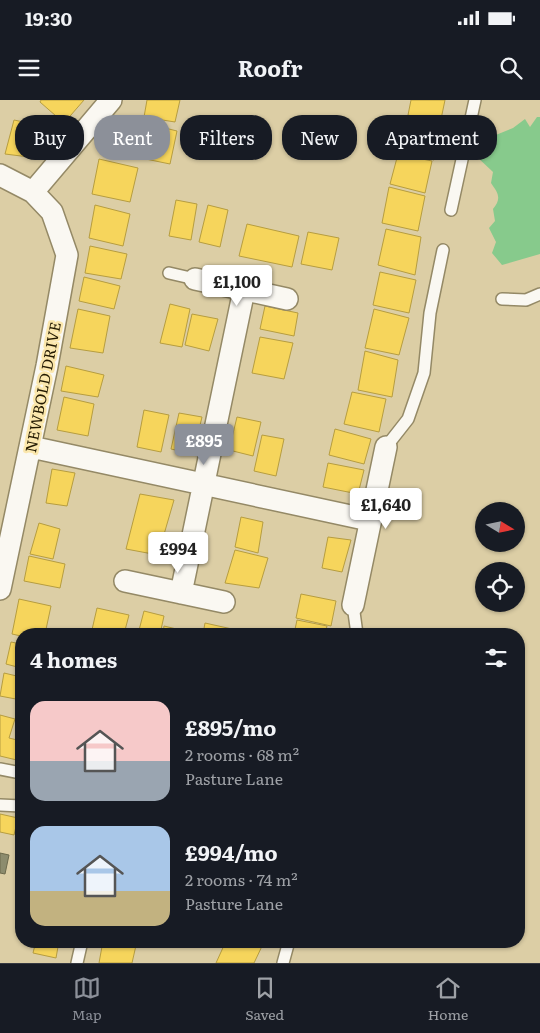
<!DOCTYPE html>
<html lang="en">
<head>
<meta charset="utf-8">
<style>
	body { margin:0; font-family:Literata,serif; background:#242831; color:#f1f3f6; height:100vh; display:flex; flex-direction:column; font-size:19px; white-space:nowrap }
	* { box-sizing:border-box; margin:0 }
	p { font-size:16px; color:#9ea1a6 }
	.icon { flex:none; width:28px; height:28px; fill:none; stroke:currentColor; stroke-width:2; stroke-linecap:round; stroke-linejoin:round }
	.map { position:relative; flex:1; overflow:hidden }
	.drawer { position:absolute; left:15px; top:528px; width:510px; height:320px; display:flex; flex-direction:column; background:#171b24; border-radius:20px; box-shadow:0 1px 4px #0004 }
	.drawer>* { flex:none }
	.top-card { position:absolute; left:15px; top:15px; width:510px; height:45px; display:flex; gap:10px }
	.needle { width:32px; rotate:100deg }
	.fabs { position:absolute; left:475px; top:402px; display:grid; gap:10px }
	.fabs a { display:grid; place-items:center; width:50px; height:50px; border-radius:50%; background:#171b24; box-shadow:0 1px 4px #0004; font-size:25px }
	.price { position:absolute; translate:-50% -42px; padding:0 11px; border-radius:5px; background:#fff; color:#222; font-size:16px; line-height:32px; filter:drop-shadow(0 1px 2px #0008) }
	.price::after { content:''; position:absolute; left:50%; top:30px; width:15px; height:11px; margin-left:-8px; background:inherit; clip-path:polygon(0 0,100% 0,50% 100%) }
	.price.current { background:#8c9099; color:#fff }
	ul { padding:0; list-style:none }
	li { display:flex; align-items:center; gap:15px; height:125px; padding:0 15px }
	li span { display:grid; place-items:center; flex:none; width:140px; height:100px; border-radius:15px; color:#555 }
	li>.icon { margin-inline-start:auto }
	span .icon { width:60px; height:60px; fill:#fffc; stroke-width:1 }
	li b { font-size:21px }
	h2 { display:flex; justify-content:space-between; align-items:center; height:60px; padding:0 15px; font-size:21px }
	.pill { padding:0 18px; border-radius:20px; background:#171b24; box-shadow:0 1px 4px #0004; font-size:18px; line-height:45px }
	.pill.current { background:#8c9099; color:#fff }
	.status { display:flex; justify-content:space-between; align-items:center; height:35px; padding:0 25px; background:#171b24; direction:ltr }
	.status svg { height:14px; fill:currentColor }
	header { display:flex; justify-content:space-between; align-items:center; height:65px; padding:0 15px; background:#171b24; font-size:22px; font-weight:700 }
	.menu { display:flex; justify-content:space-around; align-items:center; height:70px; border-top:1px solid #363941; background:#171b24; font-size:14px; color:#9ea1a6 }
	.menu a { display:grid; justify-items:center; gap:2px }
	.menu .current { color:#8c9099 }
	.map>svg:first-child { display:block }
	.water { fill:#87ca8c }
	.homes { fill:#f6d55c; stroke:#b69d40 }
	.industry { fill:#8c8c6e; stroke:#6c6a4d }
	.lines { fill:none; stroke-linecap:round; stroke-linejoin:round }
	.service-casing { stroke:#948966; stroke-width:14 }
	.minor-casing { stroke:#948966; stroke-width:24 }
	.service { stroke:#faf8f2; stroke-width:11 }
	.minor { stroke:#faf8f2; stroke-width:21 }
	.labels { text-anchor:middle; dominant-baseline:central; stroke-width:5; stroke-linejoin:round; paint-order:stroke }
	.street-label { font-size:15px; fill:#221900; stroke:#fbe7ac }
</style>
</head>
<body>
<div class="status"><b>19:30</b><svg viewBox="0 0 49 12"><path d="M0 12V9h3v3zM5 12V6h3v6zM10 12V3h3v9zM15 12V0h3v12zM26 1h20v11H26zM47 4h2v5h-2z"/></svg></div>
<header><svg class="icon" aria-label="menu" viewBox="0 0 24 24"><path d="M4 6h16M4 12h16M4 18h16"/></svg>Roofr<svg class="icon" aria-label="search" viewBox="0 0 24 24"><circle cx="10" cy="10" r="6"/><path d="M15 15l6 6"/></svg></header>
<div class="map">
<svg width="540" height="863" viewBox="0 0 540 863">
	<rect width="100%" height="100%" fill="#dccea5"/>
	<path class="water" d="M537 17H540V154L502 165 492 153 496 142 489 128 495 121 493 109C502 98 498 93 491 83L493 72 476 56 481 41 513 28 525 19 530 27Z"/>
	<path class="homes" d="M41 0H84L64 23 40 2Z
		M147 0H180L175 22 144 17Z
		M411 0H445L440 24 408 15Z
		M14 20 43 26 37 58 5 54Z
		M406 20 440 29 434 60 401 52Z
		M141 22 177 31 170 64 136 57Z
		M398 54 432 61 425 93 390 84Z
		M99 59 138 68 130 102 92 94Z
		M389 87 425 96 418 131 382 123Z
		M176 100 197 104 191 140 169 136Z
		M95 105 130 114 123 146 89 138Z
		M208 105 228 110 220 147 199 142Z
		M247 124 299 136 292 167 239 156Z
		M386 129 421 137 415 175 378 165Z
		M308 132 339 138 332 170 301 164Z
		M90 146 127 154 121 179 85 173Z
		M380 172 416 180 409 213 373 205Z
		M84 177 120 186 114 209 79 201Z
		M170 204 190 209 182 247 160 243Z
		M265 206 298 213 294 236 260 229Z
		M78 209 110 216 103 253 70 248Z
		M374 209 409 218 399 255 365 248Z
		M192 214 218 219 209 251 185 245Z
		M260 237 293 243 284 279 252 273Z
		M365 251 398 260 392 297 358 290Z
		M66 266 104 275 98 297 61 291Z
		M352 292 386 299 379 332 344 324Z
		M64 297 94 304 88 336 57 330Z
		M144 310 169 315 161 352 137 347Z
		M179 313 202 317 193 354 171 349Z
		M237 317 261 322 253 356 229 350Z
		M335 329 371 339 364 364 329 355Z
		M262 335 284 339 276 376 254 371Z
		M328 363 364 370 358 394 323 387Z
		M52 369 75 373 67 406 46 403Z
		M140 394 174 400 158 455 126 449Z
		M241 417 263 422 258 453 235 447Z
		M39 423 60 429 53 459 30 454Z
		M328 437 351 440 342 472 322 468Z
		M235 450 268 458 259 488 225 483Z
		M29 456 65 464 60 488 24 481Z
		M301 494 336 501 331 526 296 518Z
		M19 499 51 506 45 534H21V536L12 534Z
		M97 508 129 515 124 534H91Z
		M144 511 164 516 160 534H138Z
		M297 520 327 526 325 534H294Z
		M205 523 250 533 203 534Z
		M164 526 189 532 188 534H163Z
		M11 542 21 544V568L6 564Z
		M4 573 21 577V600L0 596Z
		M0 615 15 619 9 638 21 641V661L0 656Z
		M0 714 18 718 14 735 0 732Z
		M36 841H59L56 858 33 853Z
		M103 841H137L132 863H99Z
		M226 841H257L263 844 254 863H216Z"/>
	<path class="industry" d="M0 753 9 755 5 774 0 773Z"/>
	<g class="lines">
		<g class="service-casing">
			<path id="service" d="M451 110 475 0
				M169 173 195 179
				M502 199 526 200 540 194
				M386 347 408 319 424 273 430 213 443 150
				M353 505 357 534
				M0 669 21 673
				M0 705 21 706
				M77 863 82 841
				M283 863 289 841"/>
		</g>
		<g class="minor-casing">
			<path id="minor" d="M0 75 33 92 52 112 67 155 47 266 0 489
				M33 92 111 0
				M195 179 287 199
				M31 347 369 420
				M125 481 224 502
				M181 493 244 190
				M353 505 386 347"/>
		</g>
		<use href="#service" class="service"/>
		<use href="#minor" class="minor"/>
	</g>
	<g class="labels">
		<g class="street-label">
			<text transform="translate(42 287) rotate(-79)">NEWBOLD DRIVE</text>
		</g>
	</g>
</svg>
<div class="fabs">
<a><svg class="needle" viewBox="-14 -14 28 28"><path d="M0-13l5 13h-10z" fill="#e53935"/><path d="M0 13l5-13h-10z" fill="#9ea1a6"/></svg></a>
<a><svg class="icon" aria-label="locate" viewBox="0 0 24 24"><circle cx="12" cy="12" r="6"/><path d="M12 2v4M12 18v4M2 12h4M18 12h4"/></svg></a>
</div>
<b class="price" style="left:237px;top:207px">£1,100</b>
<b class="price current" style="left:204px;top:366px">£895</b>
<b class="price" style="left:386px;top:430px">£1,640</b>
<b class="price" style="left:178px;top:474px">£994</b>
<div class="top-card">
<a class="pill">Buy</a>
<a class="pill current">Rent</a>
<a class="pill">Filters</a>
<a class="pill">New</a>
<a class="pill">Apartment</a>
</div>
<section class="drawer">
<h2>4 homes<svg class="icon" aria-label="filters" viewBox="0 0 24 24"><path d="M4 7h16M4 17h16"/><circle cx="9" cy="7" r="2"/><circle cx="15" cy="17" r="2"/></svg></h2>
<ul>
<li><span style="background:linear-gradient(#f6c9c9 60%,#9aa5b1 0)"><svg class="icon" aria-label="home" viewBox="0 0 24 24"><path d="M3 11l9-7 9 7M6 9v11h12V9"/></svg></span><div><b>£895/mo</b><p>2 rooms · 68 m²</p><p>Pasture Lane</p></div></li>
<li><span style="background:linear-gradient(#a9c7e8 65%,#c2b280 0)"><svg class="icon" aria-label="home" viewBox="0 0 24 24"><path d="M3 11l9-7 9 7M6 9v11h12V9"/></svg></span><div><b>£994/mo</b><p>2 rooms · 74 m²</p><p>Pasture Lane</p></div></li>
</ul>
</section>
</div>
<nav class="menu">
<a class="current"><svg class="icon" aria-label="map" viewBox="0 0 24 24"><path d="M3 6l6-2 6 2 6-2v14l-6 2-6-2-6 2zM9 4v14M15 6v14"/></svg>Map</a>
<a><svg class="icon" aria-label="saved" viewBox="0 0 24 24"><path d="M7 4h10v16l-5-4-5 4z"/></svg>Saved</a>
<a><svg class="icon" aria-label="home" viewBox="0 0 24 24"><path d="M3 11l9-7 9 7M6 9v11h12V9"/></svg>Home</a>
</nav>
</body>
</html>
